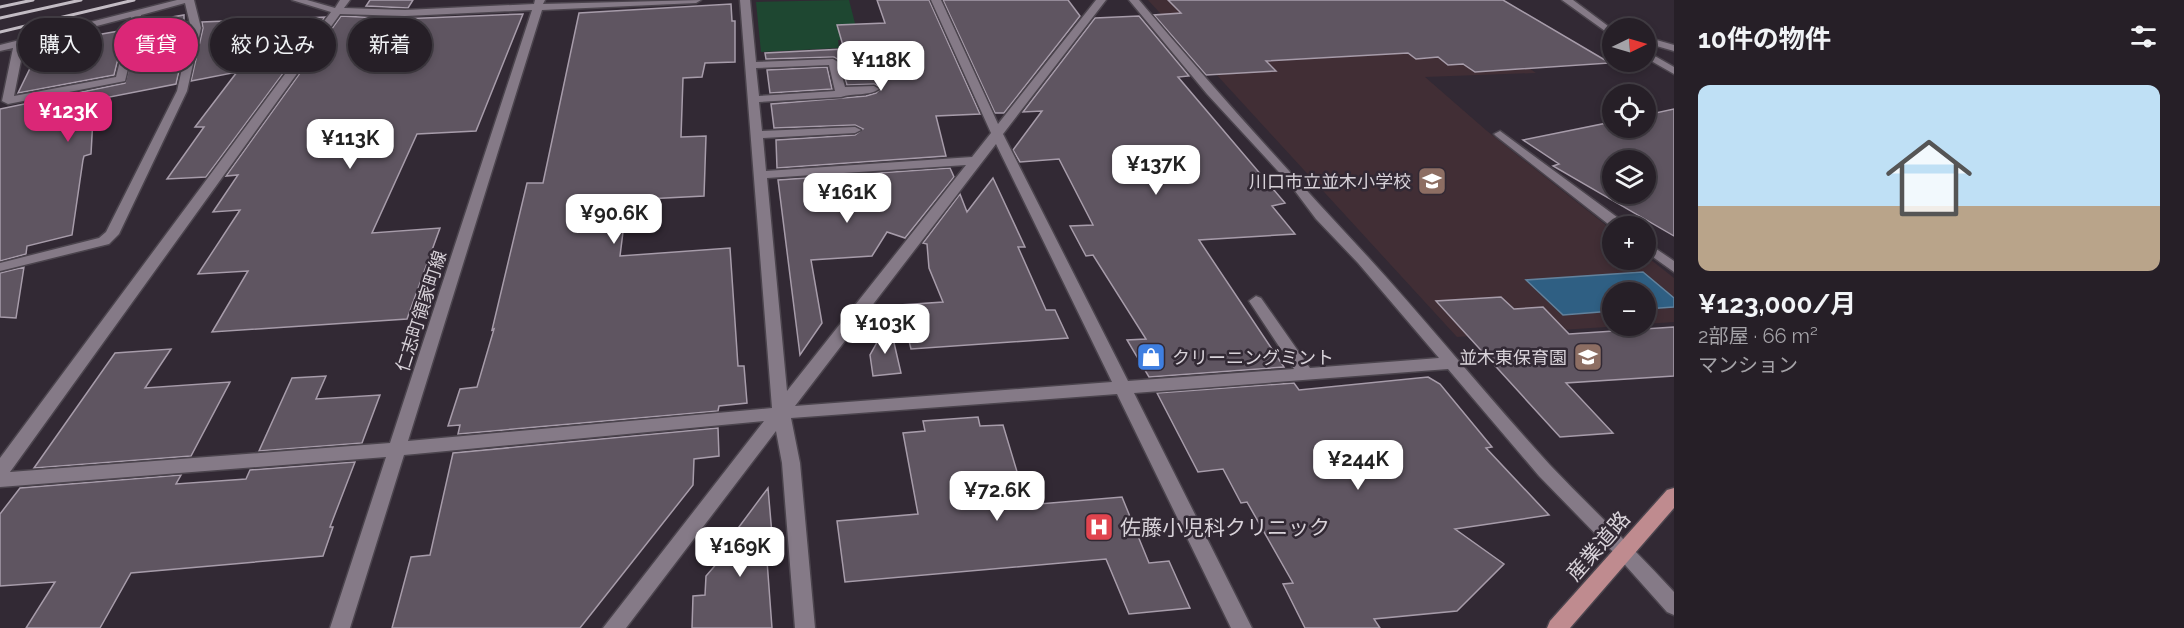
<!DOCTYPE html>
<html lang="ja">
<head>
<meta charset="utf-8">
<style>
	body { margin:0; font-family:Raleway,"Noto Sans JP",sans-serif; background:#2e272f; color:#f1f3f6; height:100vh; display:flex; flex-direction:column; font-size:22px; white-space:nowrap }
	* { box-sizing:border-box; margin:0 }
	p { font-size:20px; color:#a4a2a7 }
	.icon { flex:none; width:33px; height:33px; fill:none; stroke:currentColor; stroke-width:2; stroke-linecap:round; stroke-linejoin:round }
	.map { position:relative; flex:1; overflow:hidden }
	.sheet { display:flex; flex-direction:column; background:#261f27; width:510px }
	.sheet>* { flex:none }
	.hud { position:absolute; left:18px; top:18px; width:570px; height:54px; display:flex; gap:12px }
	.needle { width:39px; rotate:85deg }
	.tools { position:absolute; left:1602px; top:18px; display:grid; gap:12px }
	.tools a { display:grid; place-items:center; width:54px; height:54px; border-radius:50%; background:#261f27; box-shadow:0 3px 9px #0003,0 0 0 2px #423d44; font-size:30px }
	.price { position:absolute; translate:-50% -51px; padding:0 14px; border-radius:12px; background:#fff; color:#222; font-size:20px; line-height:39px; filter:drop-shadow(0 2px 3px #0008) }
	.price::after { content:''; position:absolute; left:50%; top:36px; width:18px; height:14px; margin-left:-9px; background:inherit; clip-path:polygon(0 0,100% 0,50% 100%) }
	.price.selected { background:#db2777; color:#fff }
	ul { padding:0; list-style:none }
	li { display:grid; align-content:center; gap:12px; height:318px; padding:0 24px }
	li span { display:grid; place-items:center; height:186px; border-radius:12px; color:#555 }
	li>.icon { margin-inline-start:auto }
	span .icon { width:108px; height:108px; fill:#fffc; stroke-width:1 }
	li b { font-size:26px }
	h2 { display:flex; justify-content:space-between; align-items:center; height:72px; padding:0 24px; font-size:26px }
	.chip { padding:0 21px; border-radius:27px; background:#261f27; box-shadow:0 3px 9px #0003,0 0 0 2px #423d44; font-size:21px; line-height:54px }
	.chip.selected { background:#db2777; color:#fff }
	main { display:flex; flex:1; min-height:0 }
	.map>svg:first-child { display:block }
	.education { fill:#412e35 }
	.green { fill:#1e4731 }
	.water { fill:#2f5f83; stroke:#62829d; stroke-width:1.5 }
	.building { fill:#5f5561; stroke:#a79caa; stroke-width:1.5; fill-rule:evenodd }
	.lines { fill:none; stroke-linecap:round; stroke-linejoin:round }
	.minor-casing { stroke:#4b444d; stroke-width:3 }
	.major-casing { stroke:#4b444d; stroke-width:3 }
	.minor { fill:#857a87; fill-rule:evenodd }
	.major { fill:#bf8b8f; fill-rule:evenodd }
	.rail { stroke:#c3bcc4; stroke-width:3 }
	.labels { text-anchor:middle; dominant-baseline:central; stroke-width:5; stroke-linejoin:round; paint-order:stroke }
	.poi-label { font-size:18px; fill:#d8d2d9; stroke:#322934; text-anchor:end }
	.street-label { font-size:18px; fill:#d8d2d9; stroke:#322934 }
	.near-poi-label { font-size:21px; fill:#d8d2d9; stroke:#322934; text-anchor:start }
	.near-street-label { font-size:21px; fill:#d8d2d9; stroke:#322934 }
</style>
</head>
<body>
<main>
<div class="map">
<svg width="1674" height="628" viewBox="0 0 1674 628">
	<rect width="100%" height="100%" fill="#322934"/>
	<path class="education" d="M1148 0H1434L1536 73 1425 77 1487 131 1612 230V260H1646V256L1674 278V322L1646 324V292H1612V326H1621L1457 337Z"/>
	<path class="green" d="M849 0 859 39 838 40 839 48 761 52 756 2Z"/>
	<path class="water" d="M1643 272 1674 298V307L1646 309V292H1612V311L1563 315 1526 280Z"/>
	<path class="building" d="M370 0H413L408 8 366 6Z
		M877 0H929L980 114 936 116 946 156 777 168 776 140 855 135 863 129 855 125 774 128 771 104 866 96 876 93 881 88 874 84 847 85 840 61 834 57 766 59 765 53 844 49 837 25 885 23Z
		M943 0H1068L1080 16 1004 113H995Z
		M1168 0H1503L1610 63 1475 72 1463 64 1448 65 1438 57 1416 59 1408 53 1266 61 1276 71 1206 75 1154 15 1181 13Z
		M731 4 732 21H735V62L705 63 702 77 683 78 681 137 706 136 704 196 627 200 620 256 730 248 738 366H744L747 403 719 406 718 411 458 434 460 425 448 426 460 389 477 387 494 329 492 330 527 183H543L579 13Z
		M523 14 476 131 417 134 372 233 440 228 407 319 212 332 248 271 198 274 240 210 213 212 238 175 226 176 341 16 400 19Z
		M184 15V23L187 22 189 28 176 84 94 100 91 154 84 156 83 160 72 235 27 246 26 254 0 261V109L125 83 140 27 155 25V20Z
		M1139 16 1189 76 1178 77 1285 203 1272 206 1295 234 1199 240 1284 367 1149 377 1127 340 1146 339 1093 255 1086 256 1070 226 1093 225 1059 159 1020 162 1013 150 1042 111 1023 112 1095 18Z
		M325 17 206 177 167 179 204 127H195L237 72 191 81 203 28 202 22Z
		M125 30 114 75 18 93 39 50 83 41 84 38 96 35Z
		M827 67 832 89 770 93 767 70Z
		M1674 109V236L1553 166 1559 164 1523 140 1612 122V128H1646V115ZM1612 160H1646V194H1612Z
		M950 168 954 177 905 238 887 232 872 256 811 260 822 323 800 355 778 180Z
		M993 178 1025 247H1018L1046 310H1055L1068 338 911 349 900 305 943 302 929 268 927 244 923 243 960 194 967 212Z
		M24 267 16 318 0 317V273Z
		M1501 297 1514 309 1543 307 1569 334 1674 327V376L1566 383 1613 433 1560 437 1436 301Z
		M889 321 901 373 873 376 870 355Z
		M171 349 145 388 230 382 191 456 34 468 115 353Z
		M326 376 316 399 380 395 362 443 259 451 292 378Z
		M1428 377 1440 384 1492 447 1486 448 1549 515 1455 529 1504 564 1457 611 1374 619 1380 628H1305L1283 584 1293 583 1247 502 1241 503 1223 469 1198 472 1157 393 1294 383 1299 390Z
		M978 417 980 426 1003 425 1027 505 1122 497 1149 563 1169 561 1190 608 1129 614 1106 559 845 582 837 521 918 514 903 433 925 431 923 421Z
		M718 428 719 456 694 459 693 485 580 628H392L411 557 430 555 453 453Z
		M355 462 330 527H333L323 556 131 573 100 628H26L55 582 0 586V514L20 488 181 475 176 484 246 479 250 470Z
		M768 488 773 546 766 547 772 628H692L693 596 705 595 706 576 731 547 730 539Z"/>
	<g class="lines">
		<g class="minor-casing">
			<path id="minor" d="M177 0H194L201 28 187 91 119 234 109 244 0 271V263L99 238 106 232 177 91 191 28 185 3 141 15 125 81 8 104 2 101 13 48 0 51V45ZM131 17 116 77 14 96 24 45Z
				M292 0H307L335 8 340 0H350L344 8 405 10 534 4 535 0H545L543 4 701 0 696 3 542 10 408 441 772 408 740 0H750L756 62 833 59 838 62 845 87 874 86 879 89C870 96 852 93 841 97L759 102 762 131 855 127 861 130 855 133 763 138 766 171 972 157 991 133 931 0H941L998 124 1096 0H1106L1003 134 1128 381 1294 369 1249 301 1256 296 1261 298 1310 368 1439 358 1358 263 1316 219 1289 183 1207 94 1129 0H1139C1213 88 1290 173 1368 257 1430 325 1488 397 1550 465 1591 508 1634 548 1674 592V615L1667 612 1618 557 1539 476 1448 369 1134 393 1252 628H1231L1117 394 791 418 800 463 815 628H795L782 463 776 431 626 628H603L764 421 404 455 350 628H330L386 457 0 487V458L331 12ZM532 10 390 443 10 472 340 14 405 16ZM829 65 835 91 759 96 756 68ZM996 144 1112 382 795 406ZM966 165 787 391 767 178Z
				M1562 0H1573L1612 29V36Z
				M1646 37 1674 45V51L1646 43Z
				M1646 51 1674 67V74L1646 58Z
				M1500 131 1625 223 1626 226 1612 227 1496 136 1494 134Z
				M1646 242 1674 261V272L1646 252Z"/>
		</g>
		<g class="major-casing">
			<path id="major" d="M1674 488V508L1570 628H1547L1550 621 1667 490Z"/>
		</g>
		<use href="#minor" class="minor"/>
		<use href="#major" class="major"/>
		<path class="rail" d="M0 7 33 0
			M0 18 81 0
			M0 32 134 0"/>
	</g>
	<defs>
		<g id="school-square" transform="scale(1.5)"><rect x="-9" y="-9" width="18" height="18" rx="4" fill="#8d6e63" stroke="#322934"/><path d="M0-5L7-2L0 1L-7-2ZM-4 1L0 2.5L4 1V4Q0 6-4 4Z" fill="#fff"/></g>
		<g id="shop-square" transform="scale(1.5)"><rect x="-9" y="-9" width="18" height="18" rx="4" fill="#3f7fe0" stroke="#322934"/><path d="M-5-2.5h2.3a2.7 3.5 0 0 1 5.4 0H5L5.5 6h-11ZM-1.5-2.5h3a1.5 2.3 0 0 0-3 0Z" fill="#fff"/></g>
		<g id="hospital-square" transform="scale(1.5)"><rect x="-9" y="-9" width="18" height="18" rx="4" fill="#e0444e" stroke="#322934"/><path d="M-5-5h3v3.5h4V-5h3V5h-3V1.5h-4V5h-3Z" fill="#fff"/></g>
	</defs>
	<g fill-rule="evenodd">
		<use href="#school-square" x="1432" y="181"/>
		<use href="#shop-square" x="1151" y="357"/>
		<use href="#school-square" x="1588" y="357"/>
		<use href="#hospital-square" x="1099" y="527"/>
	</g>
	<g class="labels">
		<g class="poi-label">
			<text x="1411" y="181">川口市立並木小学校</text>
			<text x="1172" y="357" text-anchor="start">クリーニングミント</text>
			<text x="1567" y="357">並木東保育園</text>
		</g>
		<g class="street-label">
			<text transform="translate(421 311) rotate(-72)">仁志町領家町線</text>
		</g>
		<g class="near-poi-label">
			<text x="1120" y="527">佐藤小児科クリニック</text>
		</g>
		<g class="near-street-label">
			<text transform="translate(1598 546) rotate(-49)">産業道路</text>
		</g>
	</g>
</svg>
<div class="tools">
<a><svg class="needle" viewBox="-14 -14 28 28"><path d="M0-13l5 13h-10z" fill="#e53935"/><path d="M0 13l5-13h-10z" fill="#a4a2a7"/></svg></a>
<a><svg class="icon" aria-label="locate" viewBox="0 0 24 24"><circle cx="12" cy="12" r="6"/><path d="M12 2v4M12 18v4M2 12h4M18 12h4"/></svg></a>
<a><svg class="icon" aria-label="layers" viewBox="0 0 24 24"><path d="M12 4l9 5-9 5-9-5zM3 14l9 5 9-5"/></svg></a>
<a>+</a>
<a>−</a>
</div>
<b class="price" style="left:881px;top:92px">¥118K</b>
<b class="price selected" style="left:68px;top:143px">¥123K</b>
<b class="price" style="left:350px;top:170px">¥113K</b>
<b class="price" style="left:1156px;top:196px">¥137K</b>
<b class="price" style="left:847px;top:224px">¥161K</b>
<b class="price" style="left:614px;top:245px">¥90.6K</b>
<b class="price" style="left:885px;top:355px">¥103K</b>
<b class="price" style="left:1358px;top:491px">¥244K</b>
<b class="price" style="left:997px;top:522px">¥72.6K</b>
<b class="price" style="left:740px;top:578px">¥169K</b>
<div class="hud">
<a class="chip">購入</a>
<a class="chip selected">賃貸</a>
<a class="chip">絞り込み</a>
<a class="chip">新着</a>
</div>
</div>
<section class="sheet">
<h2>10件の物件<svg class="icon" aria-label="filters" viewBox="0 0 24 24"><path d="M4 7h16M4 17h16"/><circle cx="9" cy="7" r="2"/><circle cx="15" cy="17" r="2"/></svg></h2>
<ul>
<li><span style="background:linear-gradient(#bfe0f5 65%,#b9a48a 0)"><svg class="icon" aria-label="home" viewBox="0 0 24 24"><path d="M3 11l9-7 9 7M6 9v11h12V9"/></svg></span><div><b>¥123,000/月</b><p>2部屋 · 66 m²</p><p>マンション</p></div></li>
</ul>
</section>
</main>
</body>
</html>
